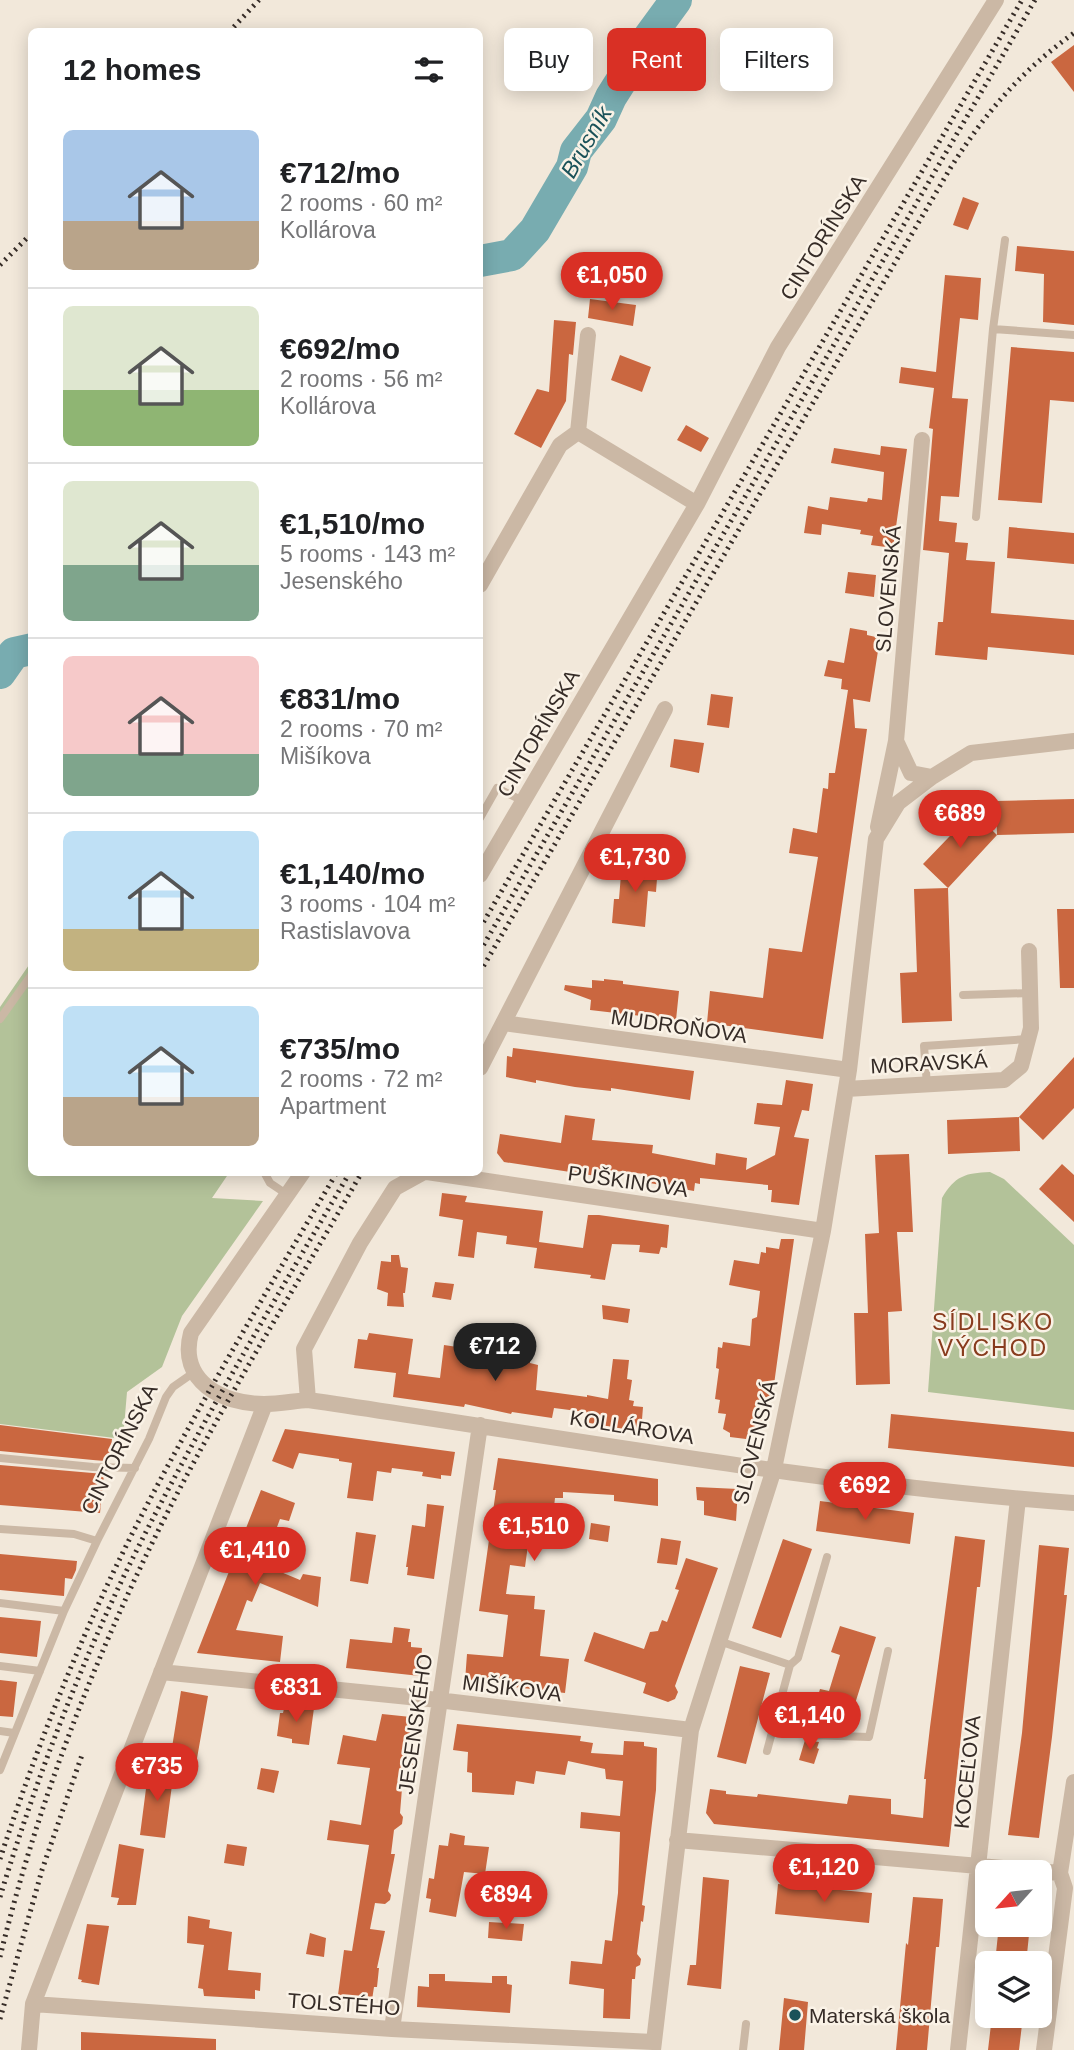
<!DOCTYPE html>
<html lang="en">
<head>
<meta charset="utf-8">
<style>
	body { margin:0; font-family:Arial,sans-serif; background:#f2f2f2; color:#202124; height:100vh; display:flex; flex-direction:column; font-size:26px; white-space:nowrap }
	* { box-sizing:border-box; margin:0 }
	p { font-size:23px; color:#757577 }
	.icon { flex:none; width:38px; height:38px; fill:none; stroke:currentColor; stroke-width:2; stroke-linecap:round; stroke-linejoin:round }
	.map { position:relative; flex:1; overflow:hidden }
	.drawer { position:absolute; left:28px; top:28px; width:455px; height:1148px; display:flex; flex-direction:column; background:#fff; border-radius:10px; box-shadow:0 4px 18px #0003 }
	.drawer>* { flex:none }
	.banner { position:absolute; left:504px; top:28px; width:464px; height:63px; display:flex; gap:14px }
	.needle { width:46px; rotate:243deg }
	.buttons { position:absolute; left:975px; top:1860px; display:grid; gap:14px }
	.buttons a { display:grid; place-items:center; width:77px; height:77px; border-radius:10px; background:#fff; box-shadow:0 4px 18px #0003; font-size:35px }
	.price { position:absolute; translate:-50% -60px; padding:0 16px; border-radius:24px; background:#d93025; color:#fff; font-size:23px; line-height:46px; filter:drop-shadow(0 2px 4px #0008) }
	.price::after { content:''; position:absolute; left:50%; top:42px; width:21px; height:16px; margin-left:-10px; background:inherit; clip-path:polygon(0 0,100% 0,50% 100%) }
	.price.selected { background:#222; color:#fff }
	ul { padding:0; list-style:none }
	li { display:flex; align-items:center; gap:21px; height:175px; padding:0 35px }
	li+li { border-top:2px solid #e0e0e0 }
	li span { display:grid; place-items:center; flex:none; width:196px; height:140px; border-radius:10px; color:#555 }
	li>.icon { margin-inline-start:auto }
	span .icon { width:84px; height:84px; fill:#fffc; stroke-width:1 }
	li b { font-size:30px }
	h2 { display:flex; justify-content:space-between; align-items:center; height:84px; padding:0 35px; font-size:30px }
	.pill { padding:0 24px; border-radius:10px; background:#fff; box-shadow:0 4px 18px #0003; font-size:24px; line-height:63px }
	.pill.selected { background:#d93025; color:#fff }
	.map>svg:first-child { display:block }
	.green { fill:#b3c299 }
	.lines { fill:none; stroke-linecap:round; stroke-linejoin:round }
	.river { stroke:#78acb0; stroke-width:32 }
	.building { fill:#ca6740 }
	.lane { stroke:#cbb8a5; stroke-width:8 }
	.street { stroke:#cbb8a5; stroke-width:16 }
	.rail { stroke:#362c27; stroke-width:5; stroke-dasharray:2 5; stroke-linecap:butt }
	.poi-dot { fill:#1b5259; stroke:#faf2e6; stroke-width:2.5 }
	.labels { text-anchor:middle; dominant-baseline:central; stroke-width:5; stroke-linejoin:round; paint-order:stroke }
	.street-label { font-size:21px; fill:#362c27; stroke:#faf2e6 }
	.poi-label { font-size:21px; fill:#362c27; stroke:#faf2e6; text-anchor:start }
	.water-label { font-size:23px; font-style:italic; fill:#1b5259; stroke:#faf2e6 }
	.neighbourhood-label { font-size:23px; letter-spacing:2px; fill:#883b1d; stroke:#faf2e6 }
</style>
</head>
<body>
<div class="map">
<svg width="1074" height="2050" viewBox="0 0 1074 2050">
	<rect width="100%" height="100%" fill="#f2e8da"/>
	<path class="green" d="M31 962 32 1172 229 1173 212 1198 263 1201 182 1316 162 1367 127 1392 123 1439 0 1424V1007Z
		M990 1172 1004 1179 1074 1245V1410L928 1392 942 1198C955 1176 965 1173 990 1172Z"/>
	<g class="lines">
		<path class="river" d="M480 261 512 255 535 230 572 167 576 151 601 119 611 97 649 37 676 0
			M0 673 14 653 32 649"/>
	</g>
	<path class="building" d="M1074 45V92L1051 62Z
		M963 197 979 203 968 230 953 225Z
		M1017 246 1074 251V325L1043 322 1044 274 1015 271Z
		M945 275 981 278 978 320 960 318 952 398 968 399 959 497 941 496 939 521 957 523 955 542 968 543 966 560 995 562 991 613 1074 620V655L988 647 987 660 935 655 938 622H943L949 553 923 550 932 441 933 429 929 428 934 388 899 383 901 367 936 372Z
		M590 299 636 305 633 326 588 318Z
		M554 320 576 322 573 355 569 354 566 401 541 448 514 434 537 389 549 392Z
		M1011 347 1074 352V402L1050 400 1042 503 998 500Z
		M620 355 651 367 642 392 611 380Z
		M686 425 709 438 701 452 677 440Z
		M881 446 907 449 893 548 871 545 873 536 860 534 861 530 822 524 821 535 804 533 808 506 828 510 830 497 867 502 868 498 882 500 884 472 831 463 834 448 880 455Z
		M1009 527 1074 533V564L1007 558Z
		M848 572 876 575 874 597 845 593Z
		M850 628 867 631V635L880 638 870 702 853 699 855 728 867 729 823 1039 707 1023 710 991 763 998 769 948 802 952 818 857 789 853 793 828 817 833 823 788 828 789 829 773H835L848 690 841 689 842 679 824 676 828 660 844 663Z
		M711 694 733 697 729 728 707 725Z
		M674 739 704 743 699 773 670 767Z
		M1074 799V833L997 835 996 801Z
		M973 812 997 835 948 888 923 864Z
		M622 862 658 865 656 892 648 891 645 927 612 923 614 899H619Z
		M948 888 952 1021 902 1023 900 973 917 972 914 889Z
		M1057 909H1074V988H1060Z
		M604 979 623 981V984L679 991 676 1020 590 1010 591 1000 564 990 565 985 592 988V980L604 981Z
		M513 1048 694 1071 690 1100 611 1088V1091L575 1087 536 1080V1083L506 1077 507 1056 512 1057Z
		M1074 1057V1108L1043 1140 1019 1117Z
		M786 1080 813 1084 809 1111 802 1110 794 1137 809 1139 799 1205 771 1202 772 1190H768V1185L700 1178V1184L695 1183 694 1191 644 1182 645 1174 616 1171V1179L504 1162 497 1153 500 1134 561 1143 565 1115 595 1119 592 1140 653 1145 652 1153 715 1165 716 1153 747 1158 746 1170 775 1155 780 1127 754 1124 757 1103 782 1105Z
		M1019 1117 1020 1151 948 1154 947 1120Z
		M909 1154 913 1232H897L902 1311 888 1312 890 1384 856 1385 854 1313H868L865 1234 879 1233 875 1155Z
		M1062 1164 1074 1175V1222L1039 1189Z
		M442 1193 467 1196 465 1202 543 1211 539 1242 583 1248 588 1215H599L669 1225 667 1248 661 1247 659 1254 639 1252 640 1245 612 1244 605 1280 590 1278 591 1275 534 1268 537 1248 506 1244 507 1236 477 1232 474 1258 458 1256 463 1220 439 1216Z
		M781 1239H794L772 1399 765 1398 759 1436 754 1440 730 1437V1433L723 1429 726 1414 718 1413 720 1400 715 1399 719 1369 716 1368 718 1347 722 1348 723 1342 750 1346 752 1319 757 1317 760 1291 729 1285 734 1260 759 1264 761 1252 766 1253V1247L779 1249Z
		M391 1255H399L401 1267 408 1268 405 1293H403L404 1307 387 1306 388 1293 377 1289 381 1261 391 1262Z
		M435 1282 454 1284 451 1300 432 1297Z
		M602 1305 630 1309 628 1323 603 1319Z
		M369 1333 413 1339 408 1374 440 1378 444 1345 530 1358V1363L538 1365 536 1390 587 1397V1395L608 1399 613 1359 629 1360 627 1379 632 1380 629 1400 634 1401 633 1406 643 1407 641 1432 584 1422 585 1412 554 1408 552 1418 512 1412 511 1414 465 1404 464 1407 393 1397 396 1373 354 1368 358 1339 367 1340Z
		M891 1414 1074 1432V1467L888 1448Z
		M0 1425 112 1439 110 1457 105 1456V1461L93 1460 0 1451Z
		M285 1429 455 1452 451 1476 441 1475V1479L422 1476 423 1472 392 1468 391 1473 377 1471 373 1501 347 1498 352 1463 339 1461V1459L299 1453 293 1469 272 1461Z
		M498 1458 658 1479V1506L614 1501V1495L563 1492V1498H555L551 1533 530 1530 525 1567 510 1565 506 1594 535 1596 534 1609 545 1610 540 1656 569 1659 565 1693 465 1681 467 1654 503 1657 508 1615 479 1611 496 1490H493Z
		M0 1465 104 1474 100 1513 0 1505Z
		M696 1487 738 1489 736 1521 704 1515V1501L697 1500Z
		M261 1490 295 1503 289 1521 280 1519 270 1546 273 1547 267 1563 270 1564 269 1567 300 1580 303 1574 321 1577 318 1607 260 1583 252 1602 247 1600 236 1630 283 1636 280 1662 197 1653Z
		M820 1501 914 1513 910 1544 816 1531Z
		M427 1504 444 1506 434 1579 407 1575 408 1567H406L412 1525 425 1527Z
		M591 1523 610 1526 608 1542 589 1539Z
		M356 1532 376 1535 368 1584 350 1581Z
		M955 1536 985 1540 980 1587H977L949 1847 714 1824 706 1813 710 1789 726 1791V1794L757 1797 758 1794 847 1804 849 1795 891 1799V1814L923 1818 926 1779H924L930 1727Z
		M661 1538 681 1541 677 1565 657 1563Z
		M783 1539 812 1549 781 1638 752 1628Z
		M1039 1545 1069 1548 1064 1595H1067L1052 1737 1039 1838 1008 1835 1022 1733Z
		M0 1554 77 1561 76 1570 72 1579 65 1578 64 1596 0 1590Z
		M686 1558 718 1568 675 1686 678 1692 675 1699 668 1702 643 1693 646 1683 584 1661 594 1632 644 1649 650 1632 658 1631 662 1620 667 1622 679 1590 675 1589Z
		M0 1617 41 1621 37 1657 0 1653Z
		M840 1626 876 1637 848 1726 826 1719 823 1729H811L809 1727 820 1689 829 1691 840 1655 831 1652Z
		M394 1627 410 1629 408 1642H411V1647L422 1648 420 1676 346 1668 350 1639 392 1643Z
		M740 1666 770 1673 746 1764 717 1757Z
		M0 1680 17 1682 13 1717 0 1716Z
		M181 1691 208 1696 196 1764 170 1760Z
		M285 1704 314 1708 309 1745 292 1743V1739L277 1736 280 1713H283Z
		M382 1714 411 1717 409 1747H414L413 1765 404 1764 400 1813 403 1817 402 1824 394 1830 391 1854H395L388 1891 391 1895 390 1900 385 1904 375 1903 370 1929 385 1931 377 1968H379L377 1987H374L372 2000 338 1995 344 1950 352 1951 369 1845 327 1840 330 1820 361 1825 370 1768 337 1764 343 1735 376 1741Z
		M457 1724 581 1736 580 1741 593 1743 591 1753 623 1755 624 1741 644 1742V1746L657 1748 656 1790 642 1905 645 1906 643 1922 641 1921 637 1954 641 1959 640 1965 636 1967 635 1979H632L630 2019 603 2018 604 1989 569 1984 571 1961 602 1964 605 1940 612 1941 618 1893 620 1832 580 1828 581 1812 620 1816 623 1781 606 1779 605 1769 568 1761 565 1775 536 1771 534 1784 516 1781 514 1795 472 1792V1773L467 1772 468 1752 453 1750Z
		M805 1740 819 1742 817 1748 819 1749 814 1764 799 1760Z
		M152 1767 174 1770 165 1838 140 1835 147 1781H150Z
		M261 1768 279 1771 274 1793 257 1789Z
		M450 1833 465 1836 464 1845 489 1847 485 1874 464 1872 456 1917 429 1912 431 1899 426 1898 429 1878 434 1879 439 1845 448 1846Z
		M119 1844 144 1849 136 1905H117L119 1898 111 1897Z
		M227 1844 247 1847 244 1866 224 1863Z
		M703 1877 729 1880 721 1989 687 1985 690 1965H696Z
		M778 1884 872 1893 869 1923 775 1914Z
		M913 1897 943 1899 939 1947H936L927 2050H896L906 1943 908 1945Z
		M188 1916 210 1920 209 1928 232 1932 228 1970 261 1973 260 1991 255 1990V1999L204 1996 203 1989 198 1988 204 1945 187 1943Z
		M489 1922 524 1924 522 1941 488 1938Z
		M87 1924 109 1926 99 1985 81 1982 82 1980 78 1979Z
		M999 1925H1030L1026 1964H997L998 1953H996Z
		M310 1933 326 1938 324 1957 306 1954Z
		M429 1974H445V1981L492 1983V1976H507V1984L512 1985 510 2013 417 2007 418 1986 429 1987Z
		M784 1998 808 2002 804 2050H779Z
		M992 2016H1023L1019 2050H988Z
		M81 2032 216 2039V2050H81Z"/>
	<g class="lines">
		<path class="lane" d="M993 329 1005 240
			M976 517 993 329 1074 335
			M480 818 497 788 523 801
			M963 995 1030 993
			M0 1019 32 974
			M927 1085 924 1046 1028 1039
			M264 1172 270 1183 288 1195
			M0 1458 93 1467 135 1468
			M0 1529 74 1534 97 1541
			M0 1603 64 1611
			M719 1641 790 1665 767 1751
			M790 1665 798 1658 827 1557
			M0 1666 40 1671
			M776 1716 798 1725 808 1735 869 1737 888 1651
			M0 1731 14 1733
			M0 1770 64 1611 97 1541 149 1439 166 1397 173 1387 193 1373
			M743 2050 746 2024"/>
		<path class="street" d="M578 432 588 335
			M480 585 560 445 578 432 697 504
			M896 741 911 773 932 777
			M878 827 896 741 922 440
			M480 875 697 504 778 347 996 0
			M503 1023 849 1070
			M480 1068 665 709
			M846 1089 1004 1080 1021 1066 1031 1028 1029 951
			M303 1172 191 1333C178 1381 222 1404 264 1404 279 1404 294 1401 308 1400 563 1437 817 1484 1074 1503
			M427 1172 823 1231
			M308 1400 304 1349 360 1243 395 1188 424 1172
			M161 1672 429 1699 691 1730
			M677 1840 1060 1873
			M33 2004 392 2029 653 2042
			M392 2029 480 1425
			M29 2050 33 2004 265 1404
			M653 2050 691 1730 774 1469 823 1231 849 1070 876 839 898 803 932 777 971 753 1074 741
			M958 2050 1018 1499
			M1044 2050 1065 1888 1060 1873 1074 1782"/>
		<path class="rail" d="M229 32 259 0
			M0 265 32 233
			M480 928 1022 0
			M480 951 1035 0
			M480 972 951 167C986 112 1021 71 1074 33
			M0 1859C36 1749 79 1640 131 1536 194 1412 266 1293 337 1172
			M0 1897C33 1789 73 1683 122 1580 190 1440 271 1307 350 1172
			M0 1957C33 1821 82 1690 142 1564 206 1429 287 1302 362 1172
			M0 2019 42 1870 83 1752"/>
	</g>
	<circle class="poi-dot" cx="795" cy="2015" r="7"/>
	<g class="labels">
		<g class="street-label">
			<text transform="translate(823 237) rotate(-58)">CINTORÍNSKA</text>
			<text transform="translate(888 589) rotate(-85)">SLOVENSKÁ</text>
			<text transform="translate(538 733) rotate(-60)">CINTORÍNSKA</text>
			<text transform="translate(679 1026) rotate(8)">MUDROŇOVA</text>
			<text transform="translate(929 1063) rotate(-3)">MORAVSKÁ</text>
			<text transform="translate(628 1181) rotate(8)">PUŠKINOVA</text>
			<text transform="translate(632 1427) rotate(9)">KOLLÁROVA</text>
			<text transform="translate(755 1442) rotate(-76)">SLOVENSKÁ</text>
			<text transform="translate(119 1449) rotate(-63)">CINTORÍNSKA</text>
			<text transform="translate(512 1688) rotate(7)">MIŠÍKOVA</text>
			<text transform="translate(415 1724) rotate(-82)">JESENSKÉHO</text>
			<text transform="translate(967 1772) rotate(-84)">KOCEĽOVA</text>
			<text transform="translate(344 2004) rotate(4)">TOLSTÉHO</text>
		</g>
		<g class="poi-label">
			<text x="809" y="2015">Materská škola</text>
		</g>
		<g class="water-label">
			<text transform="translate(586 142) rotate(-60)">Brusník</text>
		</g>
		<g class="neighbourhood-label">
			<text x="993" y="1322">SÍDLISKO<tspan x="993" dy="26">VÝCHOD</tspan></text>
		</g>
	</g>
</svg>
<div class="buttons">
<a><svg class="needle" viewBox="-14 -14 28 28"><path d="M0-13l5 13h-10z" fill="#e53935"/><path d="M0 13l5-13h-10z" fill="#757577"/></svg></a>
<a><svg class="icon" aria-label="layers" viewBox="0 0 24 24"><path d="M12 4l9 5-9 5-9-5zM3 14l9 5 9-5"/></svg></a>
</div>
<b class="price" style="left:612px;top:312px">€1,050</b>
<b class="price" style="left:960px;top:850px">€689</b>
<b class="price" style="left:635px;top:894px">€1,730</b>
<b class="price selected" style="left:495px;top:1383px">€712</b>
<b class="price" style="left:865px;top:1522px">€692</b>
<b class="price" style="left:534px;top:1563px">€1,510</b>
<b class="price" style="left:255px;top:1587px">€1,410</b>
<b class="price" style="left:296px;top:1724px">€831</b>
<b class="price" style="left:810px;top:1752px">€1,140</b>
<b class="price" style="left:157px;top:1803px">€735</b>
<b class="price" style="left:824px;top:1904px">€1,120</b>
<b class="price" style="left:506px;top:1931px">€894</b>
<div class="banner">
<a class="pill">Buy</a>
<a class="pill selected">Rent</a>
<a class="pill">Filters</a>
</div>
<section class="drawer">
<h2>12 homes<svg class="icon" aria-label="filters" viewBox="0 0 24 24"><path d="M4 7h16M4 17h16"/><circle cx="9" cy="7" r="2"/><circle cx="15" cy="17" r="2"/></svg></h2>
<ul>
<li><span style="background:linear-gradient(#a9c7e8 65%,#b9a48a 0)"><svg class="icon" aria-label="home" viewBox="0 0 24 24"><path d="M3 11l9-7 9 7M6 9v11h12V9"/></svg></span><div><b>€712/mo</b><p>2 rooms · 60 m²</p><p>Kollárova</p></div></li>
<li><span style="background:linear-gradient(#dfe7d0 60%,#8fb573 0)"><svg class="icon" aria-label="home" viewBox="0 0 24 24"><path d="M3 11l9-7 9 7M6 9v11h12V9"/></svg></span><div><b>€692/mo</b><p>2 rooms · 56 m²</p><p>Kollárova</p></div></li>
<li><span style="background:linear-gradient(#dfe7d0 60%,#7fa58c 0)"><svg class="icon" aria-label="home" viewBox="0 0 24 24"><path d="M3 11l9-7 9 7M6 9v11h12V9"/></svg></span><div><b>€1,510/mo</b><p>5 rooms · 143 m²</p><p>Jesenského</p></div></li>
<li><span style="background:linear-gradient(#f6c9c9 70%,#7fa58c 0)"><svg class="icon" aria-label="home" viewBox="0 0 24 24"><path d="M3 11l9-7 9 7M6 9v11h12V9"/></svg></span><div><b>€831/mo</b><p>2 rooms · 70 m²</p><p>Mišíkova</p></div></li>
<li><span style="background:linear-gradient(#bfe0f5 70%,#c2b280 0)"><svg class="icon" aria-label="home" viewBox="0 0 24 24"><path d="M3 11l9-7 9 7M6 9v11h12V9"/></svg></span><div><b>€1,140/mo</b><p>3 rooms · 104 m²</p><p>Rastislavova</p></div></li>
<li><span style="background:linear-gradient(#bfe0f5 65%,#b9a48a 0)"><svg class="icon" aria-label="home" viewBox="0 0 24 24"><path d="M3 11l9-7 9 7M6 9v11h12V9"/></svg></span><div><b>€735/mo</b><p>2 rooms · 72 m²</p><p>Apartment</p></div></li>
</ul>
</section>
</div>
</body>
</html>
